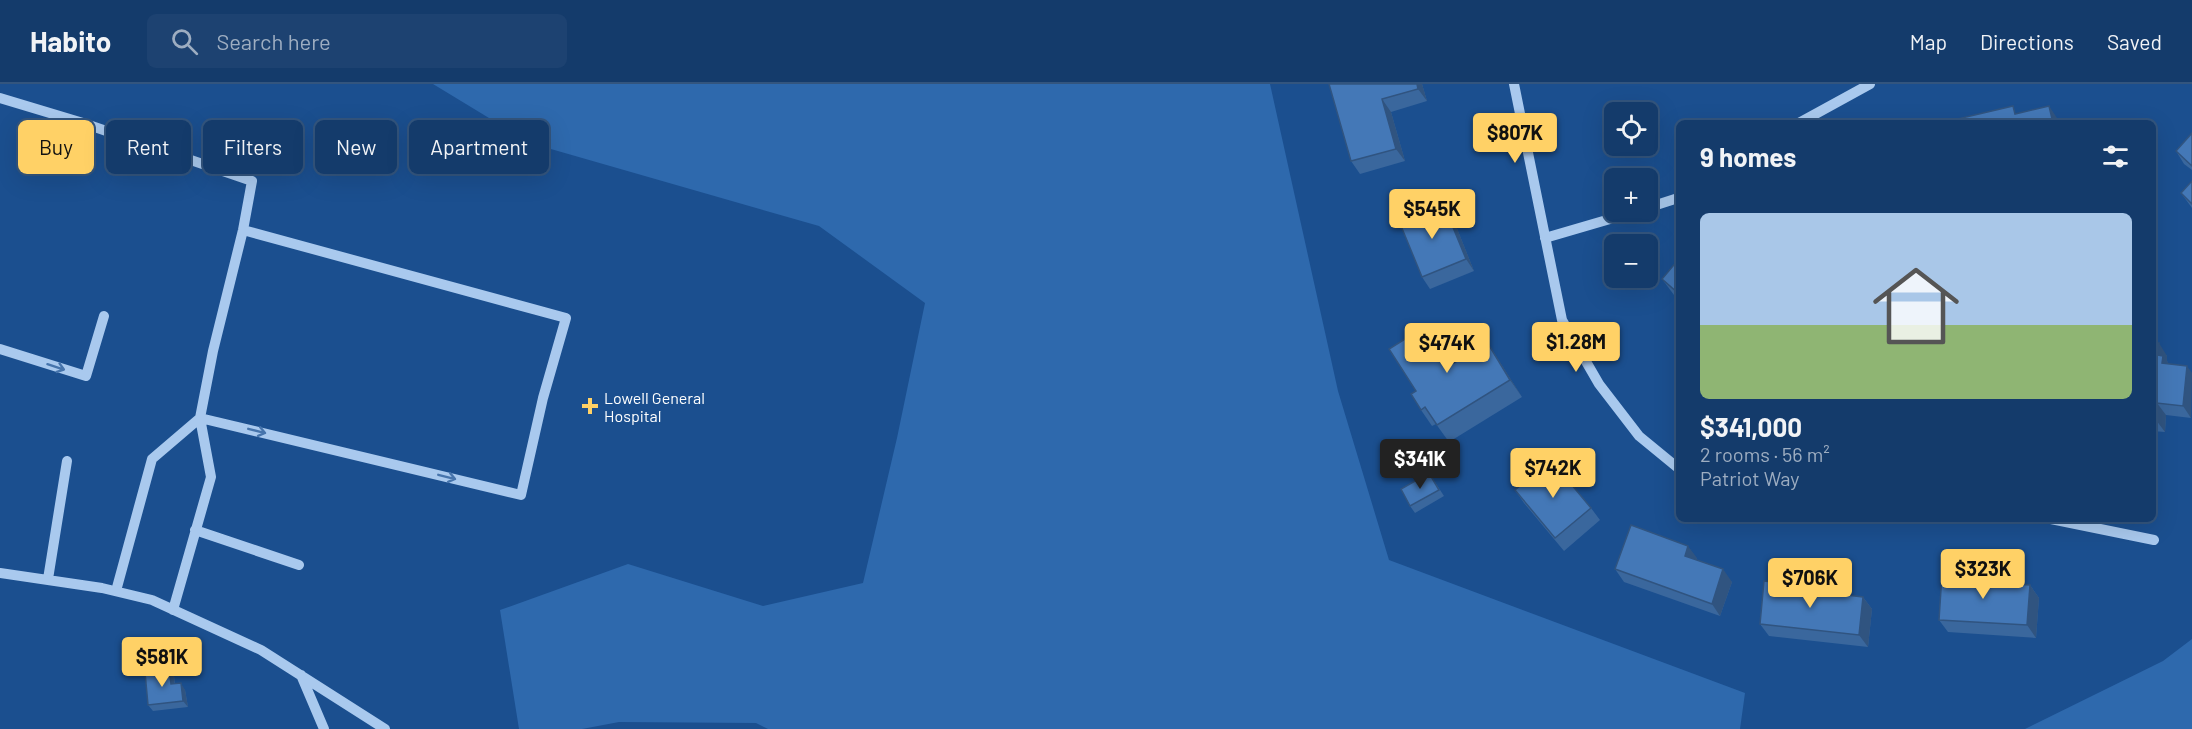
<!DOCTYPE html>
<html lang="en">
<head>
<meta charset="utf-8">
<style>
	body { margin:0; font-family:Barlow,sans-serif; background:#1d4271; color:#f1f3f6; height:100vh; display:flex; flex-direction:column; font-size:22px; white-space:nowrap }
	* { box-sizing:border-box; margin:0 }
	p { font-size:20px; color:#9dadc1 }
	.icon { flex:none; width:33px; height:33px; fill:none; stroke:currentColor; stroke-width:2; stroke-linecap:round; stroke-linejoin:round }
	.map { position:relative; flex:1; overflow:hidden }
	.sheet { position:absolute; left:1676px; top:36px; width:480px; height:402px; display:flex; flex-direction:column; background:#143b6b; border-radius:9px; box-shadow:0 6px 24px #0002,0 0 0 2px #33557e }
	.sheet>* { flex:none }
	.guide { position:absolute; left:18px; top:36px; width:570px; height:54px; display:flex; gap:12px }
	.fabs { position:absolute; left:1604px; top:18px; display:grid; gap:12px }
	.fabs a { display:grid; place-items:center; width:54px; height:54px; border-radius:9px; background:#143b6b; box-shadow:0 6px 24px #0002,0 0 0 2px #33557e; font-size:30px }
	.price { position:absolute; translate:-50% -51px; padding:0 14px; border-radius:6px; background:#ffd166; color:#111; font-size:20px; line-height:39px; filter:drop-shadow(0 2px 3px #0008) }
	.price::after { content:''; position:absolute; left:50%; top:36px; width:18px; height:14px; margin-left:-9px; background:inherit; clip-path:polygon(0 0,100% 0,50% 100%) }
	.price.on { background:#222; color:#fff }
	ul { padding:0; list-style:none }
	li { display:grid; align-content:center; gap:12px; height:318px; padding:0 24px }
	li+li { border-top:2px solid #33557e }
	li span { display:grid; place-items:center; height:186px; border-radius:9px; color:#555 }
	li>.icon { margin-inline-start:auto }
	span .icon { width:108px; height:108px; fill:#fffc; stroke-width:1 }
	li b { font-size:26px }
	h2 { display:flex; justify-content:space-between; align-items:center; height:72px; padding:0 24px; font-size:26px }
	.pill { padding:0 21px; border-radius:9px; background:#143b6b; box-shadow:0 6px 24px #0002,0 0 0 2px #33557e; font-size:21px; line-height:54px }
	.pill.on { background:#ffd166; color:#111 }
	header { display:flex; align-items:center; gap:36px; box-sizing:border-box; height:84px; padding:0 30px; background:#143b6b; border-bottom:2px solid #33557e }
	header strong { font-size:28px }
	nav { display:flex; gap:33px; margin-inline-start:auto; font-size:21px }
	.search { width:420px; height:54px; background:#1d4271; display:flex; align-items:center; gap:15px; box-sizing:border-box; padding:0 21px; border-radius:9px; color:#9dadc1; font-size:22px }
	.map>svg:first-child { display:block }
	.green { fill:#2e69ad }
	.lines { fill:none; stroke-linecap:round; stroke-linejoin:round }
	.minor { stroke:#a9c9ee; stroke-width:10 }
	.wall { fill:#3a679d }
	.shaded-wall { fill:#305480 }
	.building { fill:#4478b7; stroke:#305480; stroke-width:1.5 }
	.oneway { stroke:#4674ac }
	.poi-dot { fill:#ffd166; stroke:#1b4f8f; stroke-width:2 }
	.labels { text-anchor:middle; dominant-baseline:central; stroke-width:4.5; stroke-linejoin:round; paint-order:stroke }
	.poi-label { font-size:16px; fill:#fff; stroke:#1b4f8f; text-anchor:start }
</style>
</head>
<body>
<header>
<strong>Habito</strong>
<div class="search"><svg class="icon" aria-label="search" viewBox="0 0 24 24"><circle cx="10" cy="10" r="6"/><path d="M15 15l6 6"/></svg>Search here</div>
<nav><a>Map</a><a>Directions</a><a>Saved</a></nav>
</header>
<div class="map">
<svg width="2192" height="645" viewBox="0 0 2192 645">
	<rect width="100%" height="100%" fill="#1b4f8f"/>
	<path class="green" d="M433 0H1270L1338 307 1389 476 1745 609 1740 645H768L756 639 619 638 582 645H519L500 526 628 480 763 522 863 499 897 354 925 219 819 142 530 59Z
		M2192 555V645H2025L2163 577Z"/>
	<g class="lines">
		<path class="minor" d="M1514 0 1562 236 1599 300 1639 352 1678 384
			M0 14 83 39 252 97 243 146 213 267 200 334 211 393 173 526
			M1799 39 1870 0
			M1647 124 1678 114
			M1545 154 1634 128
			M0 265 86 292 104 232
			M200 334 521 411 543 314 566 234 243 146
			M2051 435 2154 456
			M195 446 299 481
			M0 489 102 504 152 516 261 566 385 645
			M48 495 67 377
			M116 507 152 375 200 334
			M301 591 324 645"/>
	</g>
	<path class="wall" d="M1329 0H1422L1427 17 1391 28 1405 77 1360 90 1351 77Z
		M2192 49V86L2184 80 2176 67Z
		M2192 97V124L2181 109Z
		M1443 119 1452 132 1474 187 1430 205 1422 193Z
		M1678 176V215L1674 211 1662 195Z
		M1429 240 1455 278 1487 258 1522 313 1449 358 1436 340 1432 342 1421 326Z
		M2152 259 2167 272V277L2191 334 2166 331 2165 348 2152 347Z
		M1429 389 1444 412 1415 429 1410 422Z
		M1515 406 1591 424 1600 436 1564 467 1524 419Z
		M1697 474 1696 476 1732 498 1720 532 1624 498 1615 485Z
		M1999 493 2004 500 2030 501 2039 514 2036 554 1948 548 1939 536Z
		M1827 509 1863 513 1872 525 1868 563 1769 552 1760 540Z
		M174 592 175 600 185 606 188 623 153 627 148 621Z"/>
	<path class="shaded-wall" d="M1417 0H1422L1427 17 1418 5Z
		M1382 15 1391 28 1405 77 1396 65Z
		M2049 22 2057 34 2059 39H2053Z
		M1443 119 1452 132 1474 187 1466 175Z
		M1429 240 1441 257 1466 295 1454 279Z
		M1487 258 1498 275 1522 313 1510 296Z
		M2159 259 2167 272V277L2172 284 2171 292 2157 271Z
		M2187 282 2192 289 2191 334 2183 322Z
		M2157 319 2166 331 2165 348 2156 336Z
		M1688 462 1697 474 1693 484 1685 472Z
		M1723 485 1732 498 1720 532 1712 520Z
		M2030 501 2039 514 2036 554 2027 541Z
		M1863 513 1872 525 1868 563 1859 551Z
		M169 585 174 592 175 607 171 600Z
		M181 599 185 606 188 623 183 617Z"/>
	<path class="building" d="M1329 0H1417L1418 5 1382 15 1396 65 1351 77Z
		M2013 22 2015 30 2049 22 2053 39H1949V37Z
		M2192 49V82L2176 67Z
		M2192 97V120L2181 109Z
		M1443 119 1466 175 1422 193 1399 137Z
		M1678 176V209L1662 195Z
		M1429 240 1454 279 1487 258 1510 296 1437 341 1425 323 1421 326 1411 310 1416 307 1389 265Z
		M2152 259H2159L2157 271 2163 272 2162 279 2187 282 2183 322 2157 319 2156 336H2152Z
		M1551 376 1591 424 1555 454 1515 406Z
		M1429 389 1439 406 1410 422 1401 405Z
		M1631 441 1688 462 1685 472 1723 485 1712 520 1615 485Z
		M1942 490 1999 493V499L2030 501 2027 541 1939 536Z
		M1764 497 1823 503 1822 508 1863 513 1859 551 1760 540Z
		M169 585 171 600 181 599 183 617 148 621 145 588Z"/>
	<defs><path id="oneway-shaft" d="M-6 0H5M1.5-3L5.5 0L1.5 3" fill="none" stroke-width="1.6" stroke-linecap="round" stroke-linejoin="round" transform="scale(1.5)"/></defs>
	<g class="oneway">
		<use href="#oneway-shaft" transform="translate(56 283) rotate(18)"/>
		<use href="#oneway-shaft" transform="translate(257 347) rotate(14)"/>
		<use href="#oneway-shaft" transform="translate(447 393) rotate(14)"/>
	</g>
	<path class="poi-dot" d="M587 313h6v6h6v6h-6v6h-6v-6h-6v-6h6z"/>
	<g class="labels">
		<g class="poi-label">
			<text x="604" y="313">Lowell General<tspan x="604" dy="18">Hospital</tspan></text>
		</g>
	</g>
</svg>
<div class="fabs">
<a><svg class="icon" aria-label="locate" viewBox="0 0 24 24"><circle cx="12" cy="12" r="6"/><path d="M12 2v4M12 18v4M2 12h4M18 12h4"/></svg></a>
<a>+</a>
<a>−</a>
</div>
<b class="price" style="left:1515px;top:80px">$807K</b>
<b class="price" style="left:1432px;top:156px">$545K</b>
<b class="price" style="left:1576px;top:289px">$1.28M</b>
<b class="price" style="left:1447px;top:290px">$474K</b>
<b class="price on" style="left:1420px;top:406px">$341K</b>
<b class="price" style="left:1553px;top:415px">$742K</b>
<b class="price" style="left:1983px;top:516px">$323K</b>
<b class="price" style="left:1810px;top:525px">$706K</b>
<b class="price" style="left:162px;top:604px">$581K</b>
<div class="guide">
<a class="pill on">Buy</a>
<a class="pill">Rent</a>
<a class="pill">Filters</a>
<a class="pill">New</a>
<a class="pill">Apartment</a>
</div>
<section class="sheet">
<h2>9 homes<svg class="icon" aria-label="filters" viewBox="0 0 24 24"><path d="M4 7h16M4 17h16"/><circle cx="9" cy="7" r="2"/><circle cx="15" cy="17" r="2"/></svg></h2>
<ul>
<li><span style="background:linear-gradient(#a9c7e8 60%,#8fb573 0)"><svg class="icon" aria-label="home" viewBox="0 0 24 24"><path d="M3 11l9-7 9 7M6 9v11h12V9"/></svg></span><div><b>$341,000</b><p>2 rooms · 56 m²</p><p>Patriot Way</p></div></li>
</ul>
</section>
</div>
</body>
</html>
